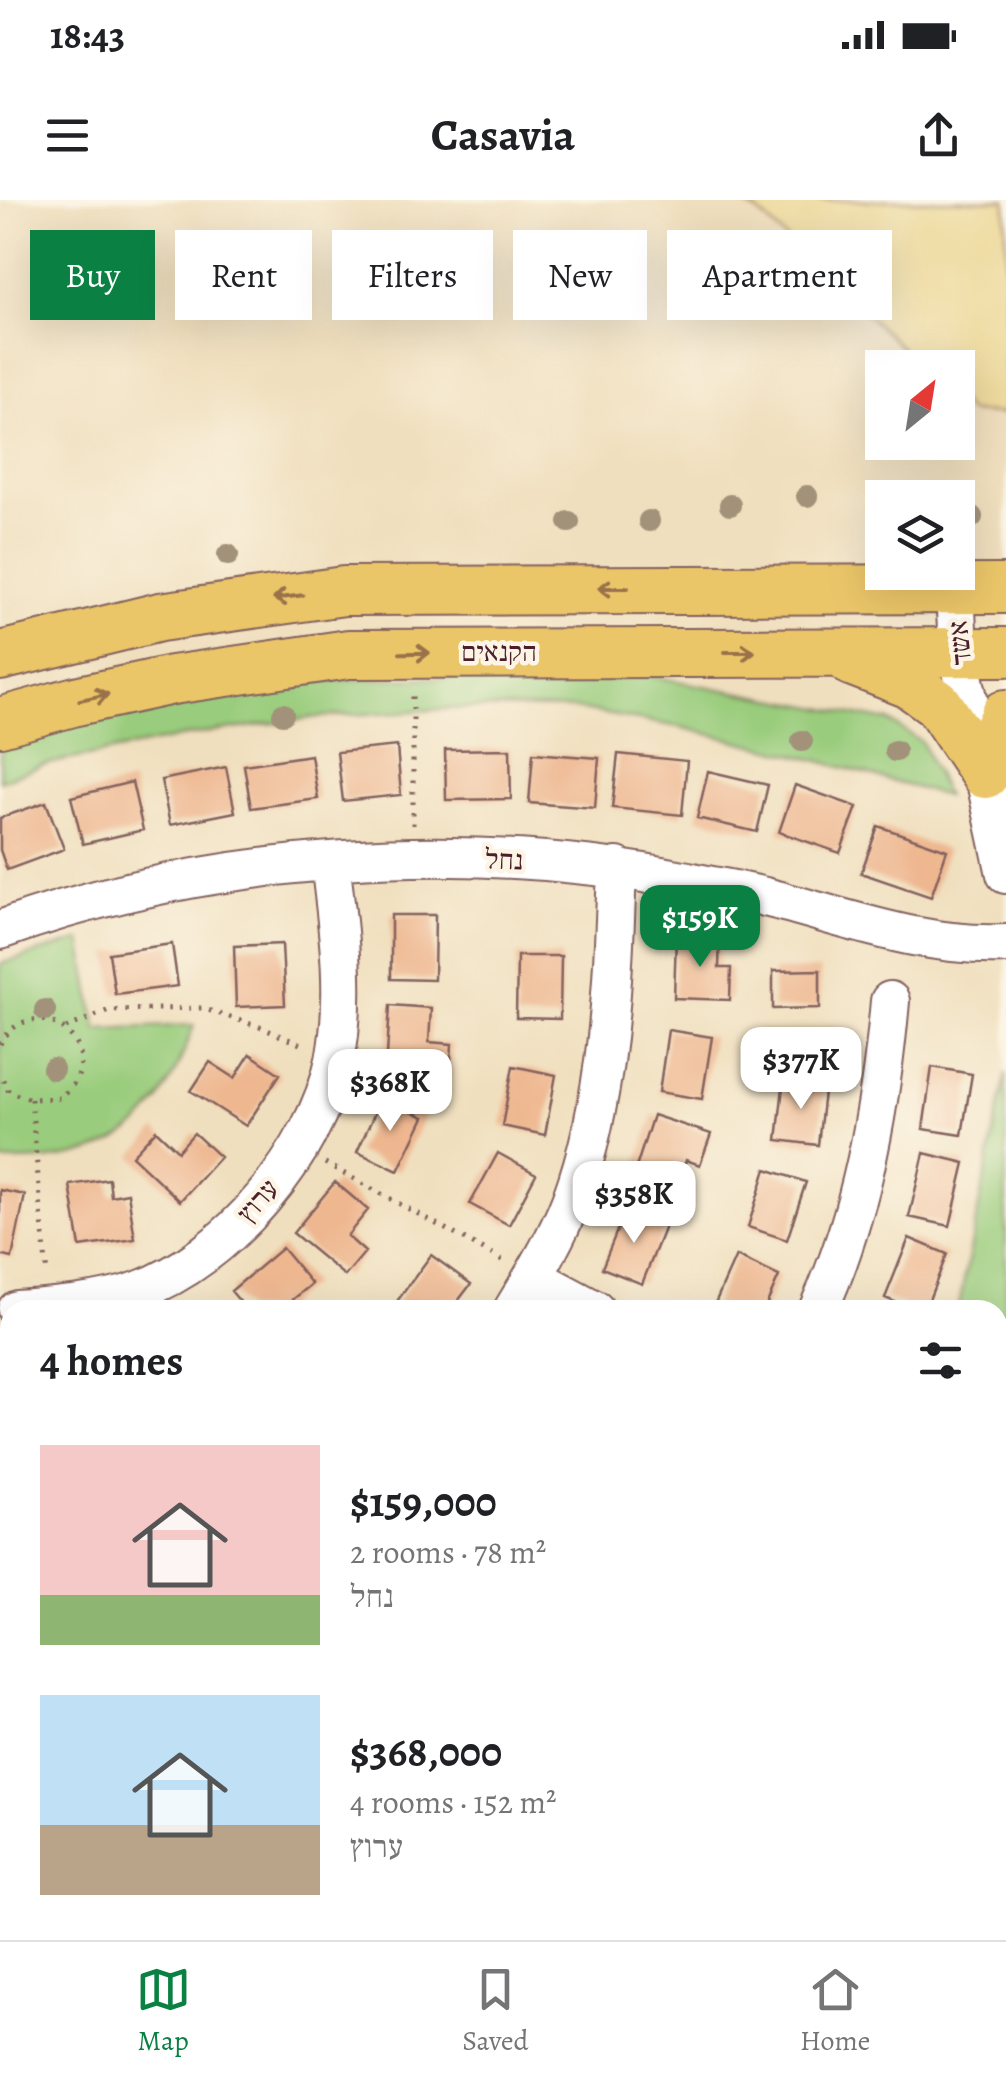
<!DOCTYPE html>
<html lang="en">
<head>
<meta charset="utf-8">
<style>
	body { margin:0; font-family:Alegreya,"Frank Ruhl Libre",serif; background:#f6f6f6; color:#202124; height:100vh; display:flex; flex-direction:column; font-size:38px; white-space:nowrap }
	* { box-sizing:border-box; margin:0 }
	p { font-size:32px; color:#757577 }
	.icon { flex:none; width:55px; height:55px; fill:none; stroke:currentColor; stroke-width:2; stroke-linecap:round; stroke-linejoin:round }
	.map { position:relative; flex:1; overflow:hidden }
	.drawer { position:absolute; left:0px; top:1100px; width:1008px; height:640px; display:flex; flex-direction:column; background:#fff; border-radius:30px 30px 0 0; box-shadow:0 10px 40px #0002 }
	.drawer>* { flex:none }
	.hud { position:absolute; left:30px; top:30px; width:948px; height:90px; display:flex; gap:20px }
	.needle { width:65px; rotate:30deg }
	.tools { position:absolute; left:865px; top:150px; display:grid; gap:20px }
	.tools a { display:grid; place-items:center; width:110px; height:110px; border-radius:0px; background:#fff; box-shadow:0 10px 40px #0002; font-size:50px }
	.price { position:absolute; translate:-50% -85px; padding:0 22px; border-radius:20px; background:#fff; color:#222; font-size:32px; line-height:65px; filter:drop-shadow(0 2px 5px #0008) }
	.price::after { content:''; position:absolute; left:50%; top:60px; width:30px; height:22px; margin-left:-15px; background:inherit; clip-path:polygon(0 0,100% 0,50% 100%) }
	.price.current { background:#0b8043; color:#fff }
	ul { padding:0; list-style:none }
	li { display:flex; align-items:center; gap:30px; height:250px; padding:0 40px }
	li span { display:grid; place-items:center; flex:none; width:280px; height:200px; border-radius:0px; color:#555 }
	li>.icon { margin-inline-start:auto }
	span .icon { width:120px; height:120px; fill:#fffc; stroke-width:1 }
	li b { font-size:42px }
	h2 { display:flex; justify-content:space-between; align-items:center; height:120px; padding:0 40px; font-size:42px }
	.pill { padding:0 35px; border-radius:0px; background:#fff; box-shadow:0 10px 40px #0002; font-size:35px; line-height:90px }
	.pill.current { background:#0b8043; color:#fff }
	.status { display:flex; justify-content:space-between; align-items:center; height:70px; padding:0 50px; background:#fff; direction:ltr }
	.status svg { height:28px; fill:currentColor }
	header { display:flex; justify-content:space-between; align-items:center; height:130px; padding:0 40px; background:#fff; font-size:45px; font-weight:600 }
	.tab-bar { display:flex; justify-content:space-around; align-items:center; height:140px; border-top:2px solid #e0e0e0; background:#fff; font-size:28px; color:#757577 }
	.tab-bar a { display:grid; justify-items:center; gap:5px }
	.tab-bar .current { color:#0b8043 }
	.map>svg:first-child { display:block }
	.green { fill:#99cc7c; stroke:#727654; stroke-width:2.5 }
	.sand { fill:#eeda9e; stroke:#9c7c64; stroke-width:2.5 }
	.building { fill:#eeb790 }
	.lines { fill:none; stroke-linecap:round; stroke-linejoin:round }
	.minor-casing { stroke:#84625e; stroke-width:42 }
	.major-casing { stroke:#84625e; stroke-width:52 }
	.path { stroke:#84625e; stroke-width:5; stroke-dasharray:2.5 8; stroke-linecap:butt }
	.minor { stroke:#fff; stroke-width:38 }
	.major { stroke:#ebc669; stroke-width:48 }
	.tree { fill:#a2927a }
	.oneway { stroke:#9a724a }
	.labels { text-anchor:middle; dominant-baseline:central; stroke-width:9; stroke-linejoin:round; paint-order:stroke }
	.street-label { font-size:28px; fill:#4a1f2b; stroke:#fcf5e5 }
</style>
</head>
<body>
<div class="status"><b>18:43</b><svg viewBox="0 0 49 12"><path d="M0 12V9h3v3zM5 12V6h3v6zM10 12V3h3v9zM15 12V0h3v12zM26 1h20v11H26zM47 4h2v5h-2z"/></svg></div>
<header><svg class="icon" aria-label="menu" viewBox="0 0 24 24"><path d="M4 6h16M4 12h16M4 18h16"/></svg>Casavia<svg class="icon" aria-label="share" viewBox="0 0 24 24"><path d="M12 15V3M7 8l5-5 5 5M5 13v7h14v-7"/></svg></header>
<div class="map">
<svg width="1006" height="1740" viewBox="0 0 1006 1740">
	<rect width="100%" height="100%" fill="#fcf5e5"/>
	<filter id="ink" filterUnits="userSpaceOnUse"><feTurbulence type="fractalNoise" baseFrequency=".01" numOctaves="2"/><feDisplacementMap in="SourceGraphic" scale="20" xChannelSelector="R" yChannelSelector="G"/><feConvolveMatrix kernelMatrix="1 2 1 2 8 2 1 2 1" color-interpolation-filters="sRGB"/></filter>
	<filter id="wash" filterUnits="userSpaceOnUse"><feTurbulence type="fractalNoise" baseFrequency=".0048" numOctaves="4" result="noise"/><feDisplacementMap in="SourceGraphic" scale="40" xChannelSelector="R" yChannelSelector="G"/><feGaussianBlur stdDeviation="2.25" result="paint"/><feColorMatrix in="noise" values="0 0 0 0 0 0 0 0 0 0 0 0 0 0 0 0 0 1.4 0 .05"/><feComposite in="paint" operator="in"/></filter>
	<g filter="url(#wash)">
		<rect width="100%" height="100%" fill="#f0dfbe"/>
		<path class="green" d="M641 474 889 521 922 542 946 596 816 560 680 527 576 509 463 508 317 517 186 536 43 565 0 581V544L38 532 183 500 317 480Z
			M81 740 97 829 194 825C156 933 114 963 0 961V764Z
			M1006 873V1129L998 1128V1110H958Z
			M998 1287 1006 1291V1740H612L619 1730H998Z"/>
		<path class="sand" d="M734 0H1006V214L969 212 958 201V168L922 167 758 12Z"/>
		<g id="blocks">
			<path class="building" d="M397 546 401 595 343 601 337 552Z
				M510 549 511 599 446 600 445 550Z
				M533 553 599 558 595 608 529 603Z
				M618 554 687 561 682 615 612 608Z
				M311 555 318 599 251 608 244 565Z
				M226 567 235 612 170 625 161 580Z
				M708 571 768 585 757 632 697 618Z
				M132 582 143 630 83 644 71 597Z
				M795 585 857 607 840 653 779 632Z
				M46 602 64 649 7 670 0 650V618Z
				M878 626 947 650 931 697 861 673Z
				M391 715H435L434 780 391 779Z
				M676 736 720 738 719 768H731L730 800 674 798Z
				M172 744 178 786 115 794 109 753Z
				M282 744 285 805 236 807 234 746Z
				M517 756H561L560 819 516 818Z
				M820 770V808L773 809V771Z
				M390 805 431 808 429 842 452 844 450 877 386 871Z
				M668 830 712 837 702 899 659 892Z
				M250 854 280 874 246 926 191 891 210 862 235 878Z
				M513 866 556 875 545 935 502 926Z
				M932 867 972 874 962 935 923 929Z
				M784 878 825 883 818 945 777 940Z
				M382 897 424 917 398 971 357 952Z
				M653 915 711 934 700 965 686 960 675 994 632 980Z
				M156 930 178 951 194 933 220 957 180 1001 132 956Z
				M498 953 536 974 509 1025 470 1004Z
				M924 953 965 963 950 1026 909 1017Z
				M766 969 806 982 787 1040 748 1027Z
				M109 979 111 996 128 993 135 1039 80 1047 70 985Z
				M335 982 368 1010 347 1036 365 1052 345 1076 293 1033Z
				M0 990 25 995 12 1058 0 1055Z
				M626 1008 666 1024 642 1084 602 1068Z
				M909 1038 947 1054 925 1110H915L885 1098Z
				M282 1048 312 1084 286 1105 291 1110H247L231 1091Z
				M431 1055 471 1084 451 1110H403L395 1104Z
				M736 1056 779 1076 764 1110H712Z
				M0 1265H10V1331H0Z
				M10 1730H48L47 1740H10Z
				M80 1730H145L147 1740H81Z
				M523 1730H570L557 1740H530Z"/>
		</g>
	</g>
	<g filter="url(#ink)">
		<use href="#blocks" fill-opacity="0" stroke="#84625e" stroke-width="2.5"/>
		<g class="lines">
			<g class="minor-casing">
				<path id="minor" d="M955 388 958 452 1006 674
					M0 730C213 653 466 637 688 681 715 687 743 691 769 698 847 718 924 748 1006 744
					M533 1077 595 1110
					M17 1110C57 1107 100 1104 138 1091 228 1059 316 952 335 860 348 796 338 726 330 662
					M513 1110C534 1075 556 1040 571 1001 610 895 613 779 617 667
					M818 1110C862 1015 881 905 890 801
					M0 1377 10 1376
					M0 1647H10"/>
			</g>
			<g class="major-casing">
				<path id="major" d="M0 456 160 417 344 391 1006 389
					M851 461 910 484 938 504 985 574
					M0 522 76 501 172 480 349 454 1006 452
					M985 574 992 544 1006 514"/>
			</g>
			<path class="path" d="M413 625V491
				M66 828 109 810 202 808 260 827 307 847
				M0 844C31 790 100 837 76 880 73 886 65 892 61 898L31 899 9 892 0 874
				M31 899 47 1076
				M325 963 504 1061
				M998 1274 1006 1278
				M998 1392 1006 1384
				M998 1584 1006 1592
				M7 1614 10 1552
				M656 1730V1740
				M753 1740 754 1730
				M907 1740 1006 1738"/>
			<use href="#minor" class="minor"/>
			<use href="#major" class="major"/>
		</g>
		<g class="tree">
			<circle cx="807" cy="296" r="11"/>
			<circle cx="730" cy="305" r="11"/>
			<circle cx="972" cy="317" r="11"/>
			<circle cx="649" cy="321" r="11"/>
			<circle cx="569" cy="322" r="11"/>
			<circle cx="228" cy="355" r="11"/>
			<circle cx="283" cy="514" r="11"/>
			<circle cx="802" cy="541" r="11"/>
			<circle cx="895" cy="551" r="11"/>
			<circle cx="45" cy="810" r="11"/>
			<circle cx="53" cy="869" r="11"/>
		</g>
		<defs><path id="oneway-shaft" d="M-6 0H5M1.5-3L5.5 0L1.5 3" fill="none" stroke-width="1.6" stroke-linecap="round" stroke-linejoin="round" transform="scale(2.5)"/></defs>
		<g class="oneway">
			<use href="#oneway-shaft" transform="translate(613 388) rotate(-180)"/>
			<use href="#oneway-shaft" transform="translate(288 397) rotate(173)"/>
			<use href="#oneway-shaft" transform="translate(740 452)"/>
			<use href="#oneway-shaft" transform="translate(415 453) rotate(-1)"/>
			<use href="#oneway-shaft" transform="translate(94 497) rotate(-12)"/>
		</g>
	</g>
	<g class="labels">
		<g class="street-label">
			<text transform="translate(960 443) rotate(-96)">אשד</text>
			<text x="499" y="452">הקנאים</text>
			<text transform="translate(504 660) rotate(2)">נחל</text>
			<text transform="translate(258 1001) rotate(-49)">ערוץ</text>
		</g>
	</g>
</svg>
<div class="tools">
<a><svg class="needle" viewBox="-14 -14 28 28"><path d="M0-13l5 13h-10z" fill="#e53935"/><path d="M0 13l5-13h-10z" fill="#757577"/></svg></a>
<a><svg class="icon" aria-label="layers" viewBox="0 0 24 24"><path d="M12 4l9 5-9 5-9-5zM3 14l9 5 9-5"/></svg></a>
</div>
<b class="price current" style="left:700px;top:770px">$159K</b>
<b class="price" style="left:801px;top:912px">$377K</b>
<b class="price" style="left:390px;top:934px">$368K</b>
<b class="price" style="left:634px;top:1046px">$358K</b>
<div class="hud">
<a class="pill current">Buy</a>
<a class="pill">Rent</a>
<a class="pill">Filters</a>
<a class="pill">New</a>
<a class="pill">Apartment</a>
</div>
<section class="drawer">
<h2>4 homes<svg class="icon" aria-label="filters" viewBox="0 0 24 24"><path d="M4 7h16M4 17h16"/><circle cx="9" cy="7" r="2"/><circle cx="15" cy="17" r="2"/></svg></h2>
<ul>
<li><span style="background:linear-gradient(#f6c9c9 75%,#8fb573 0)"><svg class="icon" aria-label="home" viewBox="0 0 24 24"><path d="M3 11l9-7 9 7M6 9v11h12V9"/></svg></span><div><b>$159,000</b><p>2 rooms · 78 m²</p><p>נחל</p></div></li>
<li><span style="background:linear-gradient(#bfe0f5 65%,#b9a48a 0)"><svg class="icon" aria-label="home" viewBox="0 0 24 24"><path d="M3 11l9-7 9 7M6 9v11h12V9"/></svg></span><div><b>$368,000</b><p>4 rooms · 152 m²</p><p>ערוץ</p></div></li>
</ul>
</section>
</div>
<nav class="tab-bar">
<a class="current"><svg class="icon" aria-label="map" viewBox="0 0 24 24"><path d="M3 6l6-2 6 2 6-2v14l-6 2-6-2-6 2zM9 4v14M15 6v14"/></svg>Map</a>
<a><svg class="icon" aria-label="saved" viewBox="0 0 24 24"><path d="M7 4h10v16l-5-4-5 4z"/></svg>Saved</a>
<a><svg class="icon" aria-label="home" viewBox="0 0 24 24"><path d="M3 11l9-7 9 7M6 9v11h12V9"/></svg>Home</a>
</nav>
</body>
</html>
